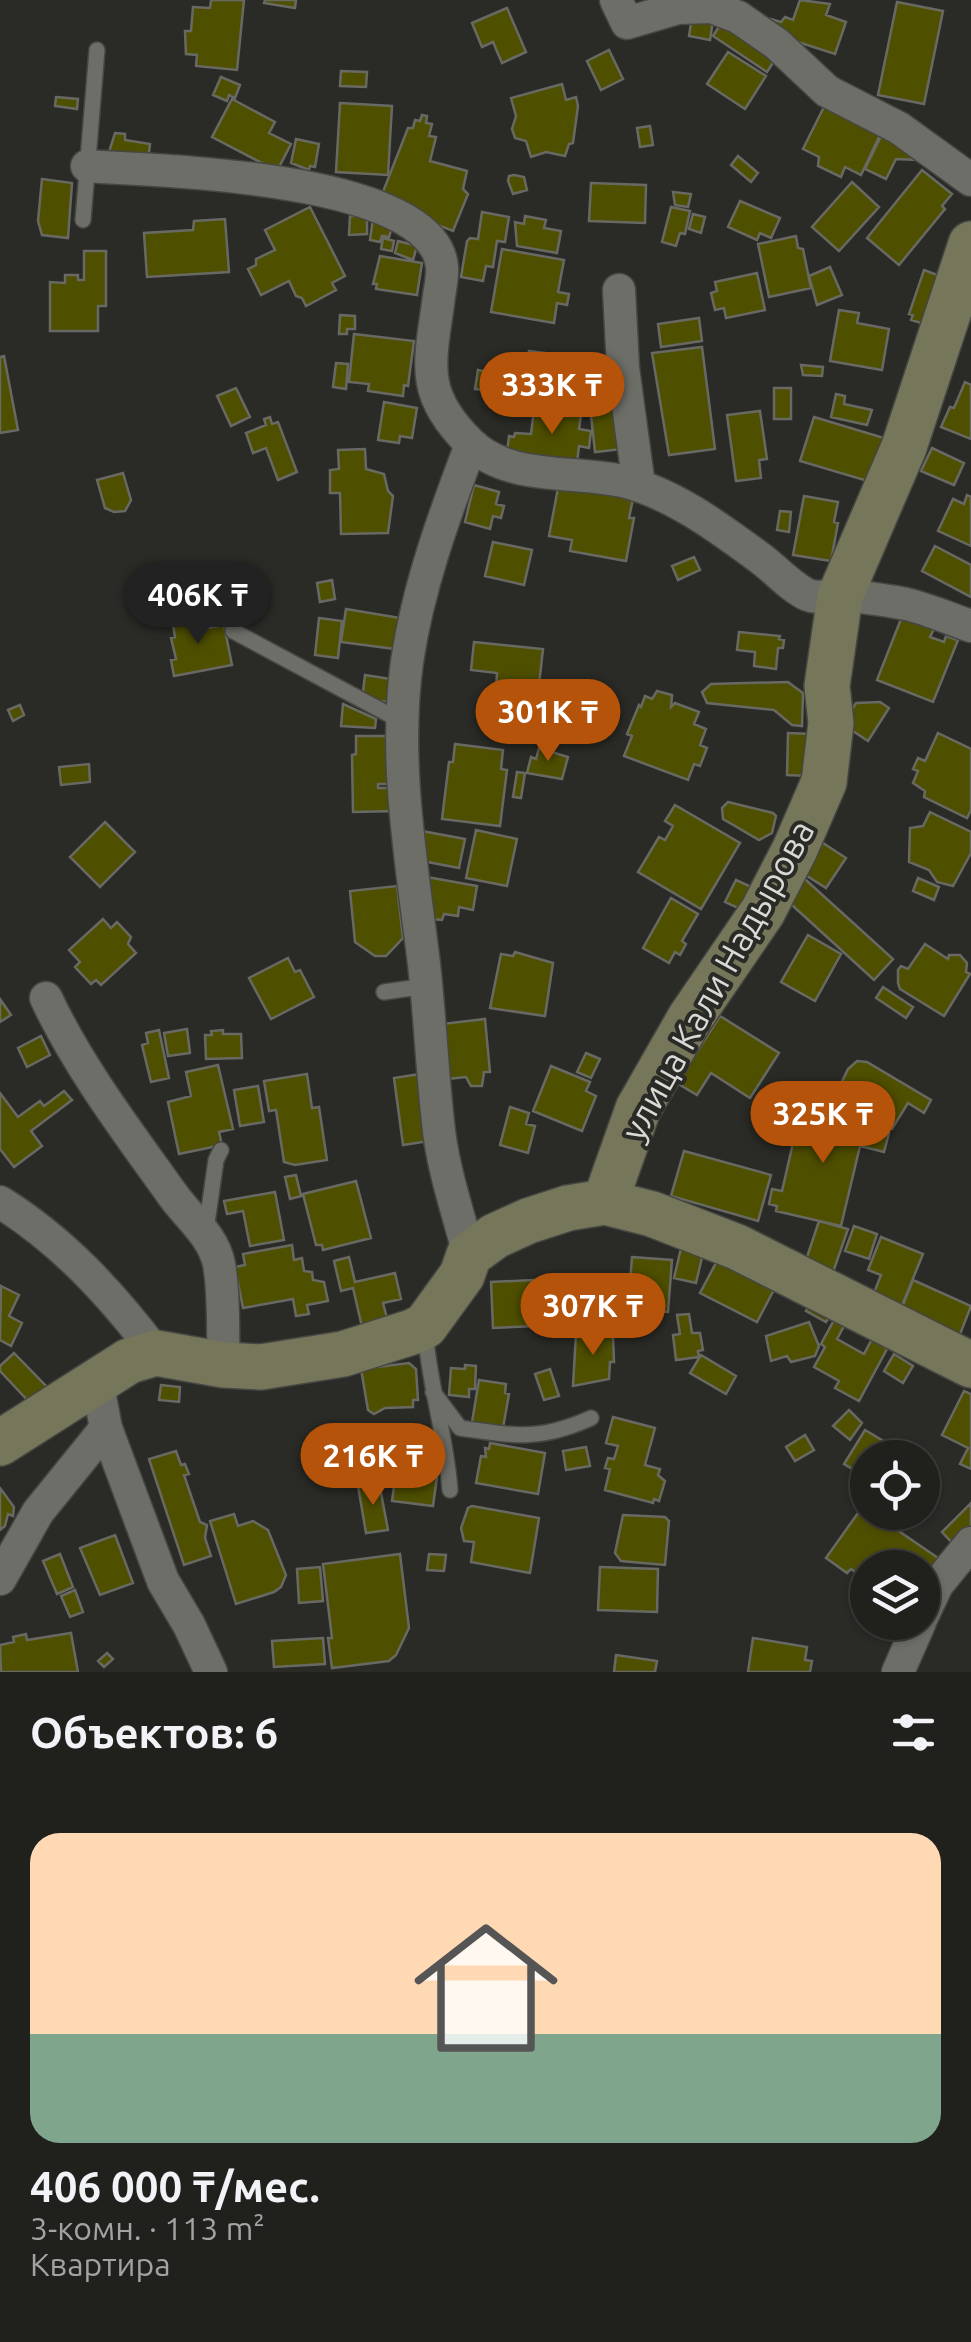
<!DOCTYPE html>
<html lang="ru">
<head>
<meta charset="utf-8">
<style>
	body { margin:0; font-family:Ubuntu,sans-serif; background:#2d2d29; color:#f1f3f6; height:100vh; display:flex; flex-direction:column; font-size:38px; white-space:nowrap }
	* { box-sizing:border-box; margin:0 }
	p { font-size:32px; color:#a2a3a3 }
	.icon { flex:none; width:55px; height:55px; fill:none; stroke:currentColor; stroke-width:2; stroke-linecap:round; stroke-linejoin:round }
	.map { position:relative; height:1672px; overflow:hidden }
	.sheet { display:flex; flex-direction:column; background:#20201c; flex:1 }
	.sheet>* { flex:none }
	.fabs { position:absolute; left:850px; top:1440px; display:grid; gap:20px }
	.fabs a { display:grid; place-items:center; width:90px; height:90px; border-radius:50%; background:#20201c; box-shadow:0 2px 8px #0004,0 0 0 2px #3d3e3b; font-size:50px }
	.price { position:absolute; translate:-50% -85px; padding:0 22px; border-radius:35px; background:#b45309; color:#fff; font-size:32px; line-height:65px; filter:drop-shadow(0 2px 5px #0008) }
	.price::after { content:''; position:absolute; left:50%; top:60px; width:30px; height:22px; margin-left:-15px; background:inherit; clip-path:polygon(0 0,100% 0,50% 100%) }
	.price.selected { background:#222; color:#fff }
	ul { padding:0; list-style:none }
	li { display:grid; align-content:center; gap:20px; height:530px; padding:0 30px }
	li span { display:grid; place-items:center; height:310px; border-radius:30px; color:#555 }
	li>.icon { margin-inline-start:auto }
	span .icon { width:180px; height:180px; fill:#fffc; stroke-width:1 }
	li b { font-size:42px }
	h2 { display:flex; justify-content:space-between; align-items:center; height:120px; padding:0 30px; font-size:42px }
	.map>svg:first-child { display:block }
	.building { fill:#4f4f00; stroke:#696964; stroke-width:2.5 }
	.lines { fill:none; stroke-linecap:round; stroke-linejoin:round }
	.lane-casing { stroke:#464643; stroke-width:18 }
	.street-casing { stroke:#464643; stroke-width:35 }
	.secondary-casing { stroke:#464643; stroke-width:48 }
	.lane { stroke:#6d6e68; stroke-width:15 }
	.street { stroke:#6d6e68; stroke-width:32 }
	.secondary { stroke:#76765a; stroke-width:45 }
	.labels { text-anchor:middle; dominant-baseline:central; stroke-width:8; stroke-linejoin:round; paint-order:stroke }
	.street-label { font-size:35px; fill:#d9d9d6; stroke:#2a2a26 }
</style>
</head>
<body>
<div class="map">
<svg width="971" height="1672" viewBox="0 0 971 1672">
	<rect width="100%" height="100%" fill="#2a2a26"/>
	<path class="building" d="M211 0H244L237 70 196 66 197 55 186 54 185 31H191L193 7 210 8Z
		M265 0H296L295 8 264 3Z
		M800 0 830 4 826 15 846 22 835 54 798 42 769 25 771 19 781 22 785 17 793 20Z
		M897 2 943 11 924 104 878 95Z
		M507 8 526 52 502 63 493 42 482 47 472 23Z
		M692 17 713 20 710 40 689 36Z
		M722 22 776 58 767 72 713 36Z
		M609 50 623 79 601 90 587 61Z
		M728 52 766 76 745 109 707 84Z
		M341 71 367 72 366 87 340 86Z
		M221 77 240 85 235 98 229 95 227 101 213 95Z
		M562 84 566 100 576 97 578 106 573 143 569 144 565 156 546 152 531 157 526 141 515 138 512 129 516 116 511 98Z
		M56 97 78 99 77 109 55 106Z
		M232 99 275 122 269 133 291 144 277 171 212 137Z
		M340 103 392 106 388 175 336 172Z
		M824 107 880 135 861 175 845 167 841 177 818 166 819 157 803 149Z
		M422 115 427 116 426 123 432 124 429 136 436 137 430 161 467 171 463 189 468 194 453 231 379 202 408 128H413L415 120 420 121Z
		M650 126 653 145 640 147 637 128Z
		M115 133 125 134V140L150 144 148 161 108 155Z
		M882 134 919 160 896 159 886 179 865 169Z
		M296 139 319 144 315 167 310 166 309 170 291 163Z
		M738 156 758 173 751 182 731 165Z
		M922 170 952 194 942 206 945 209 899 265 867 238Z
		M514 175 524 177 527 190 513 194 508 181 509 176Z
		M42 179 72 183 68 238 42 235 38 221Z
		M852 182 879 207 839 251 812 227Z
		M591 183 646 185 645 223 589 221Z
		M673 192 691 194 688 207 675 205Z
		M740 201 780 218 771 238 760 233 757 240 728 227Z
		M310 207 345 276 332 283 336 290 306 306 302 298 296 296 289 281 261 295 248 269 256 265V259L275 250 265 230Z
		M671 207 690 211 685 234 680 233 676 246 662 242Z
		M482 212 509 217 505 242 497 241 493 267 486 266 483 281 461 277 467 241 470 238 478 239Z
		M693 214 705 217 701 233 689 229Z
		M350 216H367V234L349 235Z
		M525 216 546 220 544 228 561 231 557 253 517 246 515 222 524 224Z
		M373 218 393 223 389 237 382 236 380 242 370 240Z
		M225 219 229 272 147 277 144 233 193 230 194 221Z
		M796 236 798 248 803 249 811 288 769 297 758 244Z
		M383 238 394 241 392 251 381 249Z
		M398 241 417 246 413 260 395 253Z
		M502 249 564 260 558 292 569 294 567 305 557 303 554 323 491 312Z
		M84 251H106V306H98V331H50V282L65 283V275H78V280H84Z
		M380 256 422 263 417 295 376 289 377 284H373Z
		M830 267 842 295 817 305 809 276Z
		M924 270 940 276 924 324 911 320 913 315 909 314Z
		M757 273 765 310 726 318 724 308 715 310 711 293 717 291 715 282Z
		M839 310 859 313 857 323 889 329 882 370 830 361Z
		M340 315 355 316V329H347V334H339Z
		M699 318 702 341 661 347 658 324Z
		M354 334 414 341 408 386 404 385 403 396 368 391 369 384 349 382Z
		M702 347 715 449 669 455 652 353Z
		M529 351 577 357 573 395 505 387 504 370 510 368 511 361 527 363Z
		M4 356 18 430 0 433V357Z
		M336 363 348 364 346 389 333 387Z
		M801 365 823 367 822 376 803 375Z
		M478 370 499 374 496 392 475 389Z
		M965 382 971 385V439L941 427 950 407 954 408Z
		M236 388 250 417 231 426 217 396Z
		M774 388H791V419H774Z
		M836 394 845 396 844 404 872 410 867 425 831 417Z
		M384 402 417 408 412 438 400 436 399 443 378 440Z
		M618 403 623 449 595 452 590 406Z
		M534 409 581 415 579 429 591 431 589 448 579 446 577 463 507 452 509 436 514 437 515 433 531 434Z
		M760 411 767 459 759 460 761 478 736 481 727 415Z
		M270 417 272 424 278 422 297 472 278 480 266 448 253 453 246 433 266 425 264 419Z
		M814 417 894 441 881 485 800 461Z
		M932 448 964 463 954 485 921 471Z
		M365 449 366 469 384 474 388 491 393 496 388 533 341 534 340 493H330V470L339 469 338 450Z
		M123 473 131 500 125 511 114 512 105 508 97 480Z
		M474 485 499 492 496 504 504 506 501 518 493 516 490 529 465 522Z
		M558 488H570L633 499 629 518H634L626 561 570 551 572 540 549 536Z
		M967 495 971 497V546L938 531 953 499 964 504Z
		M804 496 838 502 834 522 838 523 831 561 793 555Z
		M780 511 791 512 789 532 777 530Z
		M493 542 532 550 524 585 485 576Z
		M935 546 971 565V597L922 571Z
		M694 557 700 570 678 580 672 566Z
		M332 580 335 599 320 602 317 583Z
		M346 609 400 618 395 649 341 642Z
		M198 614 201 629 224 625 232 665 174 676 171 660 176 659 171 638 175 637 172 619Z
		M903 614 935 627 930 637 944 642 946 636 958 640 933 702 877 680Z
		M319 618 342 621 338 658 315 655Z
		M739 632 780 636 779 639 784 640 783 648H778L776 669 754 666 755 652 737 650Z
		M474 642 543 649 538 694 496 689 497 673 471 670Z
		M365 675 397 680 393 702 362 700Z
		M788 682 803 693 802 726 792 725 774 710 707 703 702 692 711 684Z
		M657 691 672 695 671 707 675 703 699 712 694 724 706 729 700 745 707 748 700 766 694 764 688 780 624 756 632 736 627 734 639 705 641 707 645 696 652 699Z
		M880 702 889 708 868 741 847 727 853 717 849 714 856 703Z
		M343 704 376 719 375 728 341 726Z
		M20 705 24 715 13 721 8 710Z
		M788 733 810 734 808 776 787 775Z
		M938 733 971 749V810L967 818 924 797 925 791 913 783 918 771 913 769 918 758 925 761Z
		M356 736H386L394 784H378V788H397L398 811 353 812 352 755 356 754Z
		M455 744 503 750 501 769 507 770 500 826 442 819 449 762H453Z
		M539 748 568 757 562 779 527 773 531 757 536 759Z
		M89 764 90 782 61 785 59 767Z
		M517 772 525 773 521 798 513 797Z
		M728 802 773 813 776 816 772 833 759 840 723 819 722 808Z
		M675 805 740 843 701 909 638 872 659 837 665 840 673 826 665 821Z
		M930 812 971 832V853L953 886 937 882 929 870 909 862 910 828 923 826Z
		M105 822 135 852 100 887 70 857Z
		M476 830 517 839 507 886 466 878Z
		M422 831 465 839 459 868 417 860Z
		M820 841 846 858 826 888 801 872Z
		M427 877 477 886 473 910 459 907 458 916 444 914 442 920 432 919Z
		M918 878 939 887 934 900 913 891Z
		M736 880 760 891 749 913 725 902Z
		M799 880H806L893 959 874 980 792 905 790 894Z
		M397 886 403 938 386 956H375L355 942 350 891Z
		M671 898 698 914 682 941 686 944 680 955 675 952 669 963 643 948Z
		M103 919 111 928 117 922 131 937 128 944 136 953 101 985 96 980 91 984 75 967 80 962 69 950Z
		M808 935 841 954 815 1001 781 982Z
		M925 944 948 959 949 955H960L967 963 966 972 970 974 944 1016 900 989 898 983V970L901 966 908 969Z
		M515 952 553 963 545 1016 490 1008 501 954 513 956Z
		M288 958 295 972 300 970 314 997 271 1019 249 978Z
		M883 987 913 1007 906 1018 876 998Z
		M0 999 11 1015 0 1022Z
		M720 1016 779 1053 750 1098 711 1073 697 1095 677 1083Z
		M485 1019 490 1072H484L482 1086H471L466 1077 447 1079 442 1024Z
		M187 1029 190 1053 168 1056 164 1033Z
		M159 1030 169 1078 151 1082 142 1045 148 1043 146 1033Z
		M223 1030V1034H241L242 1058 206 1059 205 1035H212L211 1031Z
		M41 1036 50 1055 27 1067 18 1048Z
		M586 1053 600 1059 591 1078 577 1072Z
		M857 1061 867 1062 931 1100 924 1113 908 1103 892 1129 838 1105 837 1092 848 1069Z
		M218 1065 233 1129 219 1132 222 1145 179 1154 168 1102 191 1096 186 1072Z
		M551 1066 590 1082 586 1091 596 1096 582 1131 533 1111Z
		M307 1074 312 1108 319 1107 327 1160 295 1165 284 1162 276 1110 269 1111 264 1081Z
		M420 1074 429 1141 403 1145 394 1078Z
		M258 1086 264 1122 240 1126 234 1090Z
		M64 1091 72 1100 31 1131 42 1146 14 1167 0 1149V1093L18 1117 40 1101 44 1106Z
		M510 1107 529 1113 526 1124 535 1126 528 1153 500 1145Z
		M801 1108 860 1122 859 1126 889 1133 884 1152 860 1146 841 1226 776 1211 777 1206 769 1204 772 1189 782 1191Z
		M684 1151 771 1175 758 1221 671 1196Z
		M296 1175 301 1196 290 1199 285 1177Z
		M356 1181 371 1238 323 1250 322 1245H316L303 1194Z
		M275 1192 284 1240 250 1246 243 1211 227 1214 224 1201Z
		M819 1221 848 1229 831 1278 803 1269Z
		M854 1226 877 1234 869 1259 845 1251Z
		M881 1237 923 1254 896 1320 868 1308 881 1275 868 1270Z
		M682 1244 704 1249 696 1283 674 1278Z
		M292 1245 294 1260 302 1258 304 1271 312 1272 313 1280 324 1282 328 1301 307 1305 309 1314 296 1316 293 1299 243 1308 235 1267 245 1265 243 1254Z
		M349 1257 355 1282 395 1273 401 1299 383 1303 388 1322 362 1327 353 1288 341 1291 334 1261Z
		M632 1257 672 1260 668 1312 655 1311 654 1322 627 1320Z
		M717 1261 778 1282 757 1322 700 1293Z
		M533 1280 535 1326 493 1328 491 1282Z
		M913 1280 971 1306 957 1342 899 1315Z
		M1 1286 19 1295 9 1316 22 1323 11 1346 0 1340Z
		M812 1299 833 1311 826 1322 806 1311Z
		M839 1311 849 1317 837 1339 864 1354 872 1339 889 1338 884 1347 887 1349 859 1401 835 1388 839 1381 814 1367 825 1347 821 1344Z
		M689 1314 692 1333H700L703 1350 698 1351 699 1357 676 1360 673 1335 680 1334 677 1315Z
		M809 1322 819 1346 815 1356 791 1362 787 1356 771 1361 766 1336Z
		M576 1333 613 1335 614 1362H610L609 1379 573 1386Z
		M14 1353 48 1388 31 1404 0 1371V1366Z
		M894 1354 913 1366 903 1383 884 1371Z
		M701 1355 736 1376 726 1394 690 1373Z
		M409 1363 416 1369 418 1400H413V1407L385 1408 374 1414 368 1410 361 1369Z
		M465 1365 476 1366 475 1389H469V1397L449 1395 451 1368 465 1369Z
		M550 1369 559 1396 544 1400 535 1374Z
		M479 1380 506 1384 505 1393 509 1394 503 1428 472 1422Z
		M161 1385 180 1387 179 1402 159 1400Z
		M964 1391 971 1394V1469L960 1464 968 1448 942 1435Z
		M849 1410 862 1423 850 1440 833 1426Z
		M613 1417 655 1428 645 1465 660 1469 658 1475 665 1481 659 1501 654 1499 653 1503 605 1490 610 1469 605 1468 608 1458 614 1459 618 1446 606 1443Z
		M376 1427H403V1437H400L399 1450 396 1449 395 1456 379 1455V1451H375Z
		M865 1430 907 1455 909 1458H868V1478L844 1464Z
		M805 1435 814 1450 795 1461 786 1447Z
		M372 1436 380 1480 358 1485 350 1441Z
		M404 1441 418 1443 417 1451 440 1455 433 1506 392 1501 399 1451H402Z
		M490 1443 545 1453 538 1494 476 1483 481 1456 486 1457 485 1448 489 1449Z
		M586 1447 590 1466 566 1470 563 1451Z
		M176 1451 181 1465 185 1464 189 1474 184 1475 200 1522 207 1525 205 1538 211 1556 184 1565 149 1459Z
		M379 1482 388 1530 366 1533 358 1486Z
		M0 1488 14 1507 13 1516 8 1514 5 1526 0 1530Z
		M868 1499V1512H889L893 1515 887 1523 944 1562 922 1593V1568H880L873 1562 863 1577 851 1569 847 1573 826 1558Z
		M971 1503V1530L955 1546 942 1532Z
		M472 1506 539 1518 530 1573 471 1562 474 1542 464 1541 461 1528 468 1508Z
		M234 1514 238 1526 253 1521 268 1530 286 1575 281 1587 274 1592 236 1604 210 1521Z
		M623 1515 665 1517 669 1521 665 1565 621 1561 615 1553Z
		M115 1535 133 1583 100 1595 80 1548Z
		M60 1554 73 1587 57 1594 43 1561Z
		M400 1554 409 1628 396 1655 389 1661 332 1668 328 1638H332L323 1564Z
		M429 1554 446 1555 444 1571 427 1570Z
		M320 1567 323 1601 299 1603 297 1569Z
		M600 1567 658 1569 657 1612 598 1610Z
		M75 1590 83 1612 70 1617 61 1596Z
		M71 1633 78 1672H1L0 1645 14 1642 13 1637 26 1634 27 1640Z
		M323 1638 325 1664 274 1667 272 1641Z
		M753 1638 807 1647 805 1660 812 1661 810 1672H748Z
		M107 1653 113 1659 104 1667 98 1661Z
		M616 1655 657 1661 655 1672H614Z"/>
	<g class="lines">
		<g class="lane-casing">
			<path id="lane" d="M83 220 97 50
				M233 631 403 722
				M384 992 426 986
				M206 1230 216 1160 221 1150
				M425 1330C429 1384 446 1436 450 1490
				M433 1392 460 1428C515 1436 540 1441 591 1418"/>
		</g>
		<g class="street-casing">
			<path id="street" d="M616 0 627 23 678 8 712 7 738 17 777 44 827 91 899 128 971 180
				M87 166C156 171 434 175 442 267 443 278 439 292 438 304 429 366 421 395 470 443 508 481 574 470 622 481 673 493 719 528 760 558 775 569 792 588 808 595 817 599 829 595 838 596 860 596 885 600 906 604 928 609 950 619 971 626
				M619 290 623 368 639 486
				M46 998C79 1068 127 1131 172 1194 188 1217 213 1235 219 1264 225 1296 222 1333 224 1365
				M0 1202C63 1241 112 1295 156 1353
				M469 1255C458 1212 442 1167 438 1122 432 1069 430 1017 424 964 412 865 393 762 407 662 418 587 444 516 471 445
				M97 1381 106 1428 163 1581 189 1625 211 1672
				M0 1579 38 1512 106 1428
				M922 1617 937 1585 971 1543
				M898 1672 920 1622"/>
		</g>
		<g class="secondary-casing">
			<path id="secondary" d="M605 1202 638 1109 690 1018 763 911 795 849 824 782 831 723 827 686 840 596 904 447 971 244
				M0 1443 129 1361 156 1353 224 1365 261 1367 343 1354 412 1332 425 1326 462 1275 469 1255 495 1236 528 1221 568 1208 605 1202 652 1214 737 1247 971 1365"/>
		</g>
		<use href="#lane" class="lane"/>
		<use href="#street" class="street"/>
		<use href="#secondary" class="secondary"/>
	</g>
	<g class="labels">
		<g class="street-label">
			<text transform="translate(717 980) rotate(-61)">улица Кали Надырова</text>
		</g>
	</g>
</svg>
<div class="fabs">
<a><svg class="icon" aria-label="locate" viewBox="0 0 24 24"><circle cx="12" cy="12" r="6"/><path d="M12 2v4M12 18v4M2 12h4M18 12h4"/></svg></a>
<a><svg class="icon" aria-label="layers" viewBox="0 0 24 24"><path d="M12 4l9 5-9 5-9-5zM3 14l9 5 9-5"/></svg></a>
</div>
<b class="price" style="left:552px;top:437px">333K ₸</b>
<b class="price selected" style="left:198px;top:647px">406K ₸</b>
<b class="price" style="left:548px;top:764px">301K ₸</b>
<b class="price" style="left:823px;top:1166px">325K ₸</b>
<b class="price" style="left:593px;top:1358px">307K ₸</b>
<b class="price" style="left:373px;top:1508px">216K ₸</b>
</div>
<section class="sheet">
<h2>Объектов: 6<svg class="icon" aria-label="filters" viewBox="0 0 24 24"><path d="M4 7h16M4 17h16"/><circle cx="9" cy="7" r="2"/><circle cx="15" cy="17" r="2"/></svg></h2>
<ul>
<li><span style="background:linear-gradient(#ffd9b3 65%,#7fa58c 0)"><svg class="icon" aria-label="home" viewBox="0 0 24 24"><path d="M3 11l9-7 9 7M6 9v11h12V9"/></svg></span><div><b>406 000 ₸/мес.</b><p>3-комн. · 113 m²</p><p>Квартира</p></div></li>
</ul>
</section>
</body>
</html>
